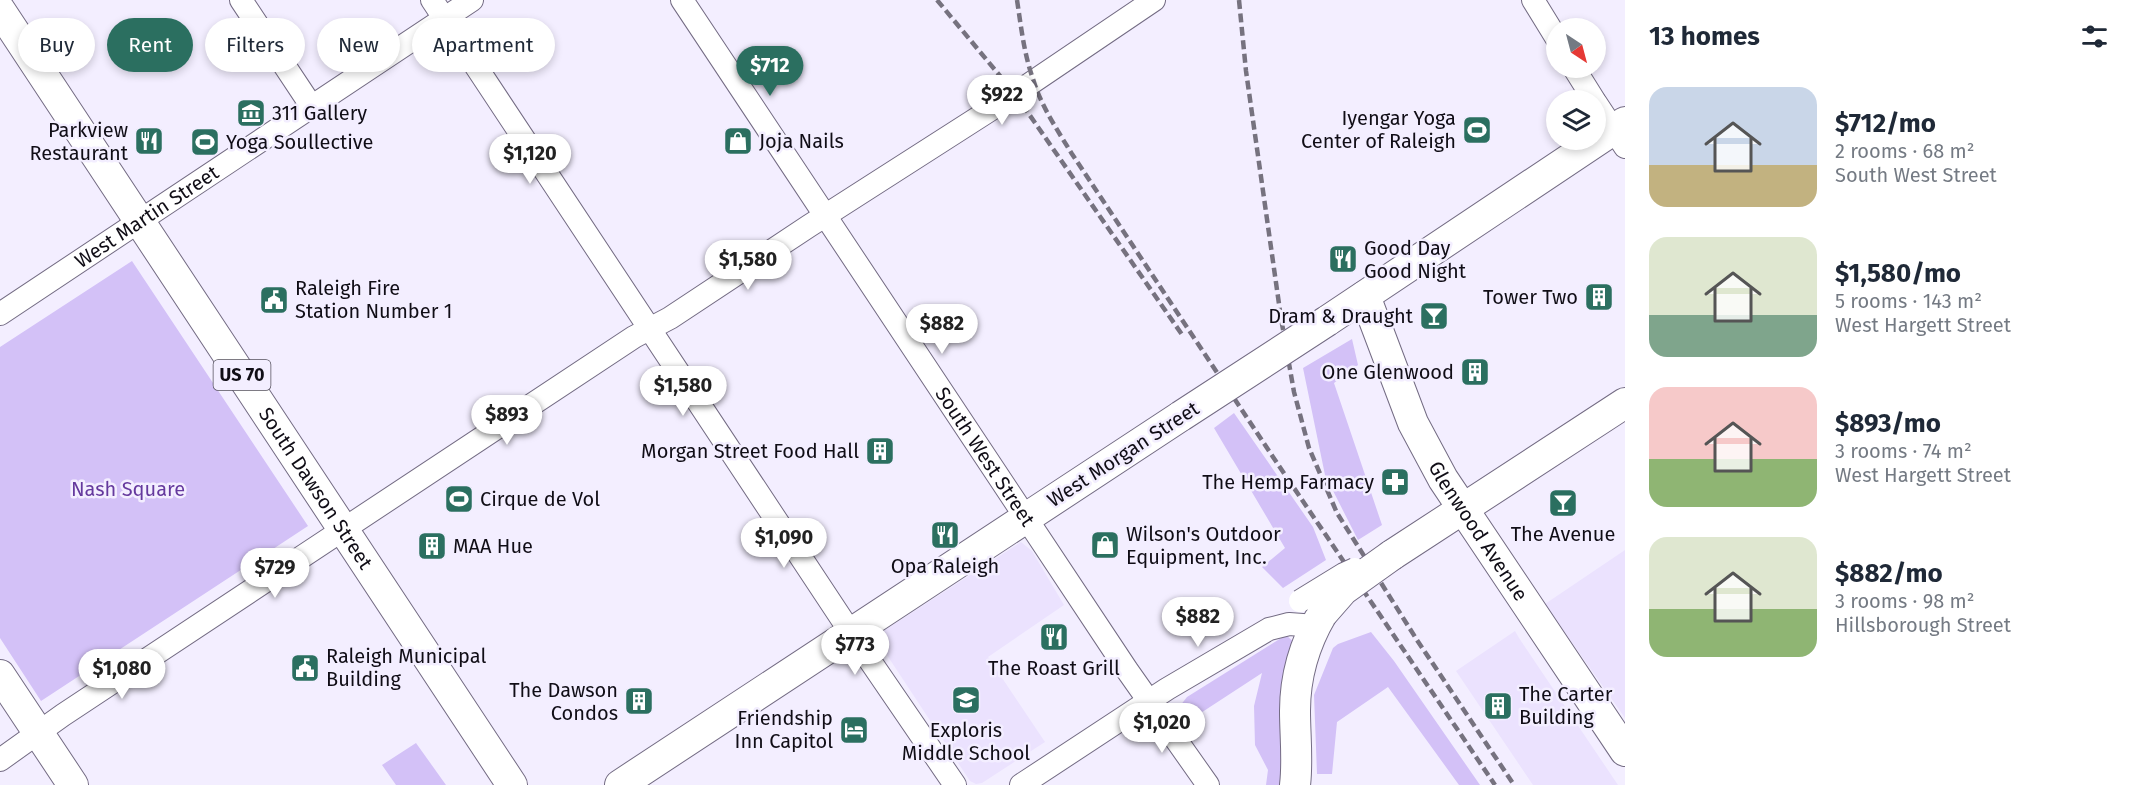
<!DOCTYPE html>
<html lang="en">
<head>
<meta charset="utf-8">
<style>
	body { margin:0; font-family:"Fira Sans",sans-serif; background:#f2f2f3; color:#1f2937; height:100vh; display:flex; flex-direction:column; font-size:22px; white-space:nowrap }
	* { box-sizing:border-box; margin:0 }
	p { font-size:20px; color:#747a83 }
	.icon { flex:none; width:33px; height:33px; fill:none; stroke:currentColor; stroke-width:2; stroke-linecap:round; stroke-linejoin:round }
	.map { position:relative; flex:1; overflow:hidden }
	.drawer { display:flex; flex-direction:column; background:#fff; width:510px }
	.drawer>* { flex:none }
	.guide { position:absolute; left:18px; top:18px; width:570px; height:54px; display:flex; gap:12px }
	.needle { width:39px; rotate:144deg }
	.controls { position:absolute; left:1546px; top:18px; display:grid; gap:12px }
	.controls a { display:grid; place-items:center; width:60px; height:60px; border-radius:50%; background:#fff; box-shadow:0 3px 9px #0003; font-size:30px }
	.price { position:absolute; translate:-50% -51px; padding:0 14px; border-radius:21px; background:#fff; color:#222; font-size:20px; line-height:39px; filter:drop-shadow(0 2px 3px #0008) }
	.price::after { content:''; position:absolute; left:50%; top:36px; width:18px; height:14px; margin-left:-9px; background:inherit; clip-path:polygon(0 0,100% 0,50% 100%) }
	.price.active { background:#2b6f60; color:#fff }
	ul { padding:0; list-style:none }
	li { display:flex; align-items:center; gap:18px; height:150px; padding:0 24px }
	li span { display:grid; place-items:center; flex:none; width:168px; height:120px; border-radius:18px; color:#555 }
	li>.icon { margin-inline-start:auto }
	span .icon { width:72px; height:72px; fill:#fffc; stroke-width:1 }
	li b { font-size:26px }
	h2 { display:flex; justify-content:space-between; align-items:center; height:72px; padding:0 24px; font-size:26px }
	.tag { padding:0 21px; border-radius:27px; background:#fff; box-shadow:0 3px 9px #0003; font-size:21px; line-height:54px }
	.tag.active { background:#2b6f60; color:#fff }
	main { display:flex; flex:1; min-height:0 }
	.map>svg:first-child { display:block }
	.built { fill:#ebe2fe }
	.green { fill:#d3c1f7 }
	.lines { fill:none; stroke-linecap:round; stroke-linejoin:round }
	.minor-casing { stroke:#736b83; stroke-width:24 }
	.major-casing { stroke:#736b83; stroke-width:32 }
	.minor { stroke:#fff; stroke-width:22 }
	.major { stroke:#fff; stroke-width:30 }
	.rail { stroke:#76727f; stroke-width:4.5; stroke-dasharray:9 4.5; stroke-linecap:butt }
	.minor-bridge-casing { stroke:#736b83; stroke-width:24; stroke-linecap:butt }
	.major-bridge-casing { stroke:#736b83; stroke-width:32; stroke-linecap:butt }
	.minor-bridge { stroke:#fff; stroke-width:22 }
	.major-bridge { stroke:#fff; stroke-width:30 }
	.labels { text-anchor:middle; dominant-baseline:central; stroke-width:5; stroke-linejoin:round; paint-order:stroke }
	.shield { fill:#f3eeff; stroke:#54505c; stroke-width:1.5 }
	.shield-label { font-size:18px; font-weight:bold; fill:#100d16 }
	.poi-label { font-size:20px; fill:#100d16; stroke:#f3eeff; text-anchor:start }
	.street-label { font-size:20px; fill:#100d16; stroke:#f3eeff }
	.park-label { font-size:20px; fill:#65399e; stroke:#f3eeff }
</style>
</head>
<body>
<main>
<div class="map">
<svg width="1625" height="785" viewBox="0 0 1625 785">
	<rect width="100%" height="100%" fill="#f3eeff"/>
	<path class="built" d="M1021 542 1032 551 1064 605 988 657 1045 742 982 783 976 784 970 781 877 640 879 634Z
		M1625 550V718L1545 604Z
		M1515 631 1519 638 1618 785H1533L1456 671Z"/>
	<path class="green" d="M132 261 308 526 41 701 0 638V347Z
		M1352 339 1358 365 1334 383 1382 525 1358 540 1325 475 1303 368Z
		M1234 413 1313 527 1326 560 1283 588 1262 567 1285 548 1214 428Z
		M1371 632 1394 661 1480 785H1459L1388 687 1337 722 1332 774H1317L1314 695 1333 648 1338 644Z
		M1286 635 1297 645 1283 785H1266L1268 770 1255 745 1254 706 1262 673 1190 720 1180 706 1187 697Z
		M416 743 446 785H396L382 765Z"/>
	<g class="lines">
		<g class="minor-casing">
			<g id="minor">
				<path d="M241 0 312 107"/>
				<path d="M432 0 851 633 955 785"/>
				<path id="s1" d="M682 0 1127 670 1208 785"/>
				<path d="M1533 0 1557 39"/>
				<path d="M1574 68 1594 100"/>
				<path d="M1596 103 1625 147"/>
				<path id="s2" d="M0 314 472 0"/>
				<path d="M0 760 63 715 634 337 670 318 809 226 1015 94 1154 0"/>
				<path d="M1021 785 1167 689 1269 629 1289 624 1316 626"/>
			</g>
		</g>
		<g class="major-casing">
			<g id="major">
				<path id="s3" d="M0 10 512 785"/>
				<path id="s4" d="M1365 296 1413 423 1443 479 1625 751"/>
				<path d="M1327 321 1625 122"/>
				<path d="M1392 555 1625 403"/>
				<path d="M0 675 73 785"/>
				<path d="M620 785 1181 416"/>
				<path d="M1295 785C1298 761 1295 735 1295 711 1295 677 1305 643 1322 614"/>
			</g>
		</g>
		<use href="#minor" class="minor"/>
		<use href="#major" class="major"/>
		<path class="rail" d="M937 0 1015 94 1183 336
			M1017 0C1021 26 1024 54 1033 79 1041 106 1058 131 1072 154L1273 457 1495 785
			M1239 0 1246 71 1281 318 1294 392 1309 448 1337 513 1417 640 1514 785"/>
		<g class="minor-bridge-casing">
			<path id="minor-bridge" d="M1300 601 1344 574 1355 569"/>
		</g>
		<g class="major-bridge-casing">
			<path id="major-bridge" d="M1181 416 1327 321
				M1322 614 1343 590 1392 555"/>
		</g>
		<use href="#minor-bridge" class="minor-bridge"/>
		<use href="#major-bridge" class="major-bridge"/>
	</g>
	<defs>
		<g id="museum-square" transform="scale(1.5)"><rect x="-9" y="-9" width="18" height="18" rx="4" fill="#2b6f60" stroke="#f3eeff"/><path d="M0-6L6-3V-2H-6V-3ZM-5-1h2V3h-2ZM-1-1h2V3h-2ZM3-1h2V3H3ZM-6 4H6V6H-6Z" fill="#fff"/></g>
		<g id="stadium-square" transform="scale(1.5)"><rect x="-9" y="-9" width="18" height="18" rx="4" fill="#2b6f60" stroke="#f3eeff"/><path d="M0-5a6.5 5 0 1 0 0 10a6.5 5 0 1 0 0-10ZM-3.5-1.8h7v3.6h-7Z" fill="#fff"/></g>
		<g id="restaurant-square" transform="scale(1.5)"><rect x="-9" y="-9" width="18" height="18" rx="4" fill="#2b6f60" stroke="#f3eeff"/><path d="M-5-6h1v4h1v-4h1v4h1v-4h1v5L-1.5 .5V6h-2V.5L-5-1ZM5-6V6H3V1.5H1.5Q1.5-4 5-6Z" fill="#fff"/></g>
		<g id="shop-square" transform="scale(1.5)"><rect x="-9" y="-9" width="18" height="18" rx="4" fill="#2b6f60" stroke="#f3eeff"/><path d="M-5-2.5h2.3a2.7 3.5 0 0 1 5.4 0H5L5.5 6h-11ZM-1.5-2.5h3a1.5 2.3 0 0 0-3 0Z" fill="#fff"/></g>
		<g id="building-square" transform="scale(1.5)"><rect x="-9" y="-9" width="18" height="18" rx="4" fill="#2b6f60" stroke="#f3eeff"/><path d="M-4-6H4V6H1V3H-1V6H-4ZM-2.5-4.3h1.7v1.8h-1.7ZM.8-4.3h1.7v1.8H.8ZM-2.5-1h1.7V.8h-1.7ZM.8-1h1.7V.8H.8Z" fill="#fff"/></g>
		<g id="civic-square" transform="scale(1.5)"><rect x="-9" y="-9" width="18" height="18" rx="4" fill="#2b6f60" stroke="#f3eeff"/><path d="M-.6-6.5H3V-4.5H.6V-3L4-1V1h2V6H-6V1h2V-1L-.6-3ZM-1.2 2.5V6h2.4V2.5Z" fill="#fff"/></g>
		<g id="bar-square" transform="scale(1.5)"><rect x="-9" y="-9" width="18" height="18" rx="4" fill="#2b6f60" stroke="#f3eeff"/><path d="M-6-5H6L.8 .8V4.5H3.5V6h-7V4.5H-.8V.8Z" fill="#fff"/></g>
		<g id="pharmacy-square" transform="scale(1.5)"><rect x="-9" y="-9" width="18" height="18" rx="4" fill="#2b6f60" stroke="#f3eeff"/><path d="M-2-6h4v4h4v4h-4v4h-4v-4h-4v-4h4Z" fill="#fff"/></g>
		<g id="school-square" transform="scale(1.5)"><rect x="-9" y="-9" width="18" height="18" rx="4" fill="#2b6f60" stroke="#f3eeff"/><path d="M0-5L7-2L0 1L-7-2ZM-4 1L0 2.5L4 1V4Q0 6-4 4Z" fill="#fff"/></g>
		<g id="hotel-square" transform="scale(1.5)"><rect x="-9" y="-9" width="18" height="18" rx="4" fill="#2b6f60" stroke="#f3eeff"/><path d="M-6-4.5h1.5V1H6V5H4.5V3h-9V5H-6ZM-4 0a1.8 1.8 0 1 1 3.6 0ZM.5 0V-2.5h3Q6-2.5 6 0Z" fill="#fff"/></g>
	</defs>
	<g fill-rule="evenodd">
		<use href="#museum-square" x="251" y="113"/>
		<use href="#stadium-square" x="1477" y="130"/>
		<use href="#restaurant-square" x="149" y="141"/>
		<use href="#shop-square" x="738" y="141"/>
		<use href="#stadium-square" x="205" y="142"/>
		<use href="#restaurant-square" x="1343" y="259"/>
		<use href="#building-square" x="1599" y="297"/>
		<use href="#civic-square" x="274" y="300"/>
		<use href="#bar-square" x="1434" y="316"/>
		<use href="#building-square" x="1475" y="372"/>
		<use href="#building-square" x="880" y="451"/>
		<use href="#pharmacy-square" x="1395" y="482"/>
		<use href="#stadium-square" x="459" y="499"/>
		<use href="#bar-square" x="1563" y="503"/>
		<use href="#restaurant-square" x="945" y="535"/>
		<use href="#shop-square" x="1105" y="545"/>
		<use href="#building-square" x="432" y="546"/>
		<use href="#restaurant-square" x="1054" y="637"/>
		<use href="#civic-square" x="305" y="668"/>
		<use href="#school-square" x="966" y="700"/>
		<use href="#building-square" x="639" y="701"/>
		<use href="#building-square" x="1498" y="706"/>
		<use href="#hotel-square" x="854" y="730"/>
	</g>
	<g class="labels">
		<rect class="shield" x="213.5" y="360" width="57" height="30" rx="4.5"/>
		<g class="shield-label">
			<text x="242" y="375">US 70</text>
		</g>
		<g class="poi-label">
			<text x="272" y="113">311 Gallery</text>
			<text x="1456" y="118" text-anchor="end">Iyengar Yoga<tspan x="1456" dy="23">Center of Raleigh</tspan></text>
			<text x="128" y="130" text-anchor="end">Parkview<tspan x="128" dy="23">Restaurant</tspan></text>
			<text x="759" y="141">Joja Nails</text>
			<text x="226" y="142">Yoga Soullective</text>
			<text x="1364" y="248">Good Day<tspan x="1364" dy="23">Good Night</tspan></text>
			<text x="295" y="288">Raleigh Fire<tspan x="295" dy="23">Station Number 1</tspan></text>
			<text x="1578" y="297" text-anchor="end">Tower Two</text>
			<text x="1413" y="316" text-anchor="end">Dram &amp; Draught</text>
			<text x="1454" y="372" text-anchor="end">One Glenwood</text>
			<text x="859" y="451" text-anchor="end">Morgan Street Food Hall</text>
			<text x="1374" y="482" text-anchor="end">The Hemp Farmacy</text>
			<text x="480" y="499">Cirque de Vol</text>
			<text x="1126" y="534">Wilson's Outdoor<tspan x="1126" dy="23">Equipment, Inc.</tspan></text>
			<text x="1563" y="534" text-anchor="middle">The Avenue</text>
			<text x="453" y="546">MAA Hue</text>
			<text x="945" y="566" text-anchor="middle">Opa Raleigh</text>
			<text x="326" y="656">Raleigh Municipal<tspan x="326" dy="23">Building</tspan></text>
			<text x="1054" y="668" text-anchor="middle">The Roast Grill</text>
			<text x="618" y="690" text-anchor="end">The Dawson<tspan x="618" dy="23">Condos</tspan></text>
			<text x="1519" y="694">The Carter<tspan x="1519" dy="23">Building</tspan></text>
			<text x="833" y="718" text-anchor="end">Friendship<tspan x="833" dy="23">Inn Capitol</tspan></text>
			<text x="966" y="730" text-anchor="middle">Exploris<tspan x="966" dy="23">Middle School</tspan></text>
		</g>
		<g class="street-label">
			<text stroke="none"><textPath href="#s2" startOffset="176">West Martin Street</textPath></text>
			<text transform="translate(1123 454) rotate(-33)">West Morgan Street</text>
			<text stroke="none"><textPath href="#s1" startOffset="548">South West Street</textPath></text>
			<text stroke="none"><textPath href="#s3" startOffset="573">South Dawson Street</textPath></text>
			<text stroke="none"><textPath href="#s4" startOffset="262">Glenwood Avenue</textPath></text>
		</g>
		<g class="park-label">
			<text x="128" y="489">Nash Square</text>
		</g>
	</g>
</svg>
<div class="controls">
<a><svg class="needle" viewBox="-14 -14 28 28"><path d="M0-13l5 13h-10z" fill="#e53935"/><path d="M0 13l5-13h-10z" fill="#747a83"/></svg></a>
<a><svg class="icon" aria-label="layers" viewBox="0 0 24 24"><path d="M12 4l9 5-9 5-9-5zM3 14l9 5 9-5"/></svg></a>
</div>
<b class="price active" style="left:770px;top:97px">$712</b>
<b class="price" style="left:1002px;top:126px">$922</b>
<b class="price" style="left:530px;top:185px">$1,120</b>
<b class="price" style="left:748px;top:291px">$1,580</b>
<b class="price" style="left:942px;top:355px">$882</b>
<b class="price" style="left:683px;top:417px">$1,580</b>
<b class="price" style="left:507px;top:446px">$893</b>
<b class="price" style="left:784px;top:569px">$1,090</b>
<b class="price" style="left:275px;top:599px">$729</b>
<b class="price" style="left:1198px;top:648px">$882</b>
<b class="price" style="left:855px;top:676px">$773</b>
<b class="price" style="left:122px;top:700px">$1,080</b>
<b class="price" style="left:1162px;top:754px">$1,020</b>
<div class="guide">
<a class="tag">Buy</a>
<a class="tag active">Rent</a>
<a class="tag">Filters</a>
<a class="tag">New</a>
<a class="tag">Apartment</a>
</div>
</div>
<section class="drawer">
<h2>13 homes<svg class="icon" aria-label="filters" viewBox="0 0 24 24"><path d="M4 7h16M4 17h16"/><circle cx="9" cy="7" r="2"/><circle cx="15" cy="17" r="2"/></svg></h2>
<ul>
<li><span style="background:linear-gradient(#c9d6e8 65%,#c2b280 0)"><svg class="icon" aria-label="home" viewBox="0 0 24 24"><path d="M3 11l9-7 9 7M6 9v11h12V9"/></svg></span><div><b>$712/mo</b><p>2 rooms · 68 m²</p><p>South West Street</p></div></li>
<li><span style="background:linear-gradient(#dfe7d0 65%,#7fa58c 0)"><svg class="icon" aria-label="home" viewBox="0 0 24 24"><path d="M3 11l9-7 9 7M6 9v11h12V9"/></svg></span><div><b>$1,580/mo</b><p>5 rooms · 143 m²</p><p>West Hargett Street</p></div></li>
<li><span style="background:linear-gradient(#f6c9c9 60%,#8fb573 0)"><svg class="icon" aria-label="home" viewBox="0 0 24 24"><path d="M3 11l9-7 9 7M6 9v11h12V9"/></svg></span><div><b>$893/mo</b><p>3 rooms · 74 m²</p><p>West Hargett Street</p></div></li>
<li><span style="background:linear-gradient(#dfe7d0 60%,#8fb573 0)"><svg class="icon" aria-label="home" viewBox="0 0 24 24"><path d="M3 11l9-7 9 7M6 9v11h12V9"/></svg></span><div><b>$882/mo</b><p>3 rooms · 98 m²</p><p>Hillsborough Street</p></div></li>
</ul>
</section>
</main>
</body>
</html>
